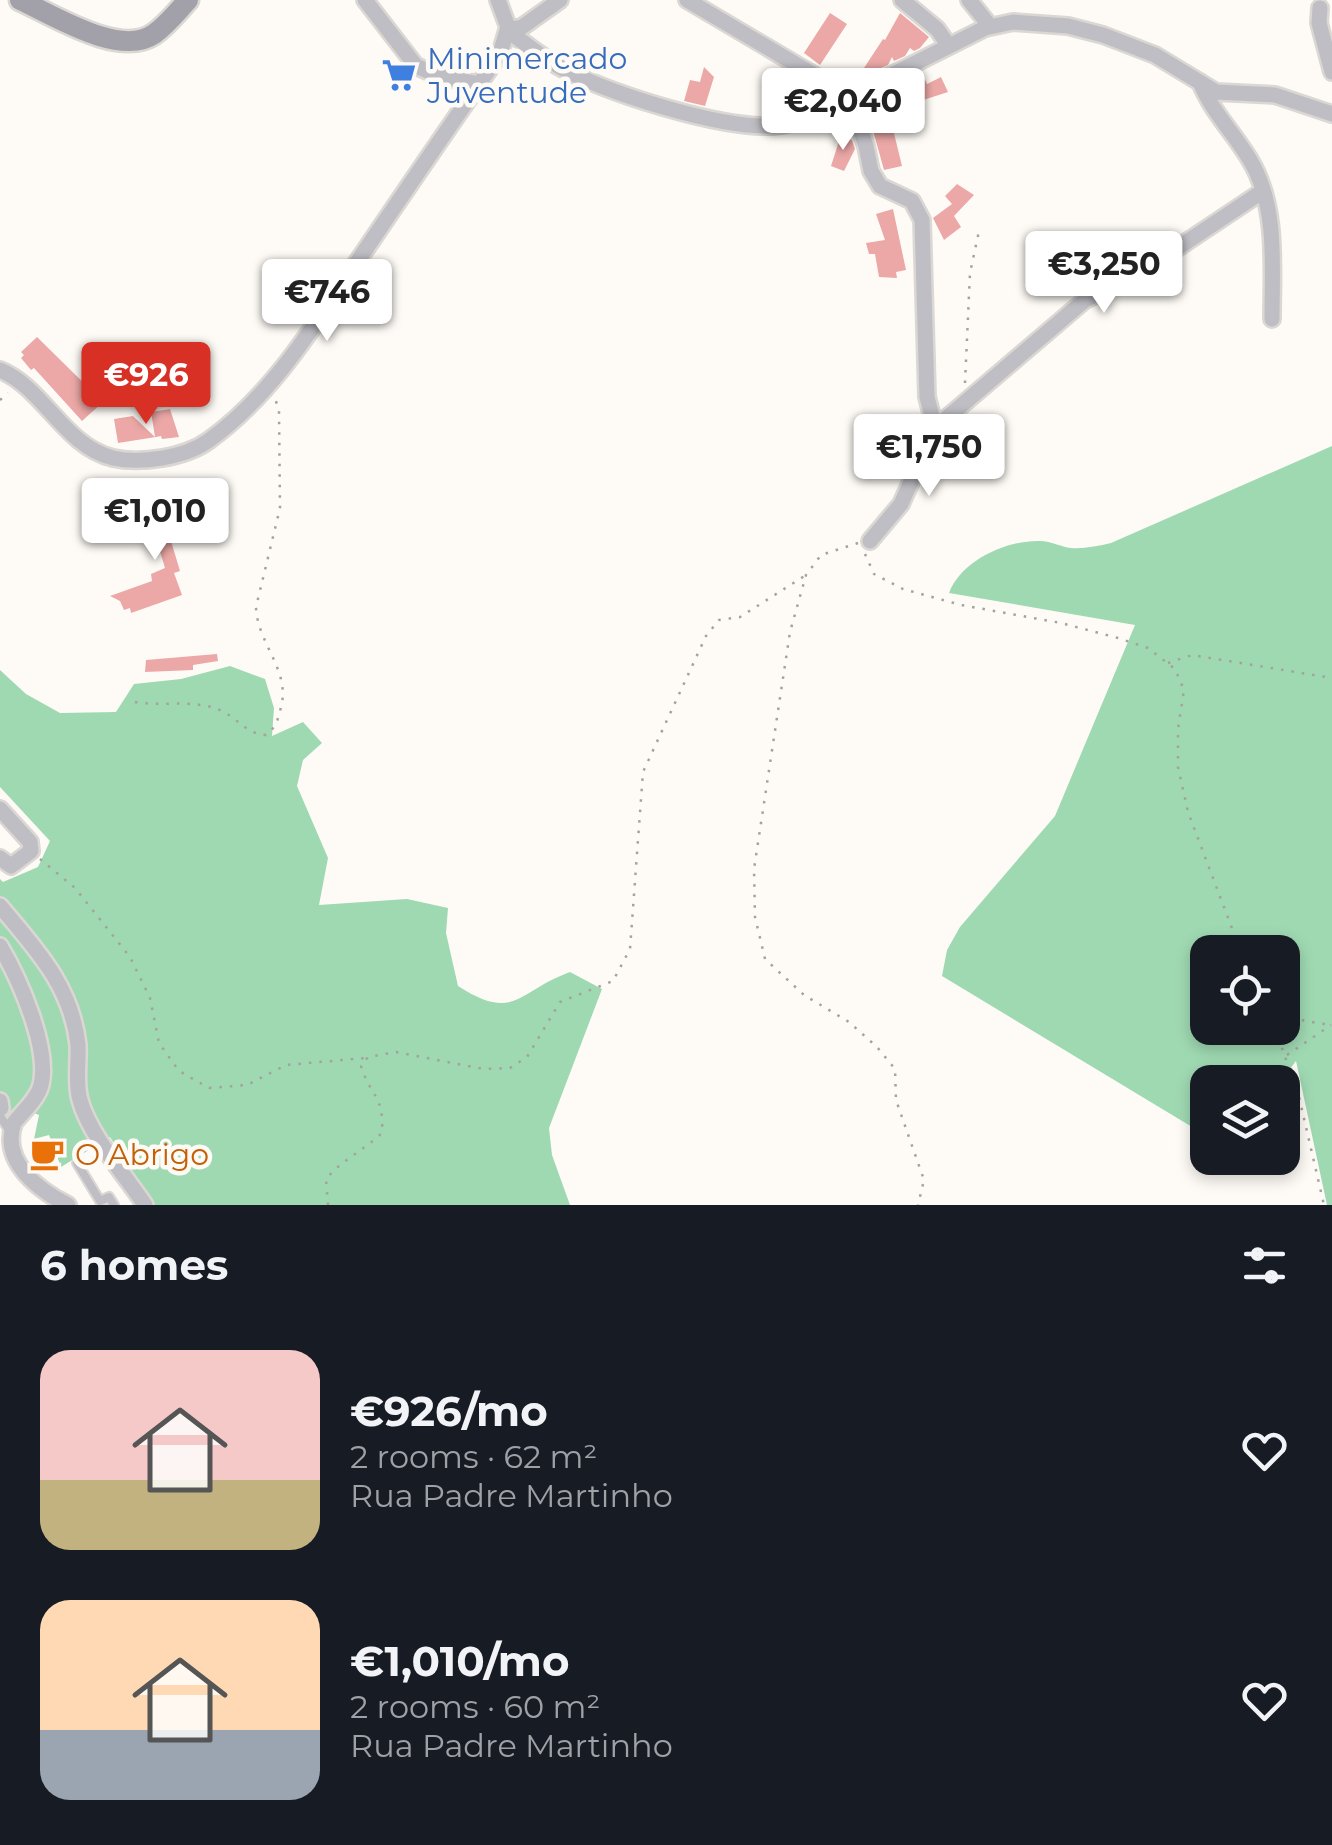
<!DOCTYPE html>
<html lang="en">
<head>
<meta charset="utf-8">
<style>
	body { margin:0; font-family:Montserrat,sans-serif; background:#242831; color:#f1f3f6; height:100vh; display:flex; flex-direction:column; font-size:38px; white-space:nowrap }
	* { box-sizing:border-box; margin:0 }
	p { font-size:32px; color:#9ea1a6 }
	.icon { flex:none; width:55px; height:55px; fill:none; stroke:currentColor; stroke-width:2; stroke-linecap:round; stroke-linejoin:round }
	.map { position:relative; height:1205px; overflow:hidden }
	.drawer { display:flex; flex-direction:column; background:#171b24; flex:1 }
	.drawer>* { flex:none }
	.tools { position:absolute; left:1190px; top:935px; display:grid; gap:20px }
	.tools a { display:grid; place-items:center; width:110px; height:110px; border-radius:20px; background:#171b24; box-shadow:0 5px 15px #0003; font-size:50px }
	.price { position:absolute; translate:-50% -85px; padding:0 22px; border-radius:10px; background:#fff; color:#222; font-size:32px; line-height:65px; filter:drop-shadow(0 2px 5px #0008) }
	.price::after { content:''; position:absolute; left:50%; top:60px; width:30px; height:22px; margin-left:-15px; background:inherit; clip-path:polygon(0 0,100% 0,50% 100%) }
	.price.on { background:#d93025; color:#fff }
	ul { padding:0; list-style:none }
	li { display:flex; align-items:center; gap:30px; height:250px; padding:0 40px }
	li span { display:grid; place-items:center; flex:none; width:280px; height:200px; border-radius:30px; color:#555 }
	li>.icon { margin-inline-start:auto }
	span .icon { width:120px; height:120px; fill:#fffc; stroke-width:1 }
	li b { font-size:42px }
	h2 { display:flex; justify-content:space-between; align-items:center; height:120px; padding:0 40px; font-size:42px }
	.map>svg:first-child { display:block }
	.forest { fill:#9fd9b2; fill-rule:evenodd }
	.building { fill:#eba8a6 }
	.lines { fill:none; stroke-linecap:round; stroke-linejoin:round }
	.lane-casing { stroke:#dbd8d3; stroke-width:12 }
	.street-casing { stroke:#dbd8d3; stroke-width:20 }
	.secondary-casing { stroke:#dbd8d3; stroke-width:25 }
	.path { stroke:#a4a29d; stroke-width:2.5; stroke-dasharray:2.5 8; stroke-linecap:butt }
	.lane { stroke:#bfbec4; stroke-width:8 }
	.street { stroke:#bfbec4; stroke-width:15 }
	.secondary { stroke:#a2a0a9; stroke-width:20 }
	.labels { text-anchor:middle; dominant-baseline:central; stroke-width:9; stroke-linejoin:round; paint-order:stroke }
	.shop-label { font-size:30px; fill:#366cbe; stroke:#fefbf6; text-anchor:start }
	.food-label { font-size:30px; fill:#c56008; stroke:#fefbf6; text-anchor:start }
</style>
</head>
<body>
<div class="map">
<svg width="1332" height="1205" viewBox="0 0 1332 1205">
	<rect width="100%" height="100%" fill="#fefbf6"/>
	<path class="forest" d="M1332 446V1205H1327L1296 1061 1280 1082H1208L1207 1136 942 976 947 950 960 927 1055 816 1135 625 949 593C961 561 1006 540 1040 541 1051 541 1061 547 1071 548 1084 549 1098 546 1111 543ZM1208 952H1282V1028H1208Z
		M230 666 265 679 274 708 272 736 303 722 322 743 303 760 297 786 328 858 319 905 407 899 448 908 446 933 458 986C516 1023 517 991 570 972L602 989 549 1128 552 1155 570 1205H152L110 1137 61 1167 49 1135 34 1139 39 1115 20 1107 10 1111 0 1109V879L3 882 38 867 50 841 0 787V670L26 694 60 713 116 712 134 684 181 679Z"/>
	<path class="building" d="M830 13 847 24 820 65 804 53Z
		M900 13 929 37 920 48 914 51 910 48 905 56 894 61 892 57 888 65 870 73 864 68 883 39 885 40Z
		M704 67 714 77 705 106 684 101 690 80 700 82Z
		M922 73 927 84 941 77 948 92 914 103 904 81Z
		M785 76 804 88 790 110 771 98Z
		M892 125 902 166 884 170 872 127Z
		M841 135 852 140 855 149 844 171 831 166Z
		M957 184 974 195 954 216 961 227 944 240 933 218 952 204 945 196Z
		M893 209 906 270 896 272 897 278 879 277 875 254H869L866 243 885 240 876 214Z
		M37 337 103 402 82 421 34 368 31 370 21 358 24 355 21 352Z
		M170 409 179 437 162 439 161 436 156 437 118 443 114 419 133 416 155 437 151 412Z
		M969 418 986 435 965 456 949 438Z
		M153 481 180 571 174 573 182 595 131 613 130 608 124 610 120 601 110 596 152 581 151 574 165 568 140 485Z
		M217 654 218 661 193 665V670L145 672 146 660Z"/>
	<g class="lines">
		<g class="lane-casing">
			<path id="lane" d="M0 1116 9 1130
				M77 1163 100 1201 109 1197 114 1205"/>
		</g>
		<g class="street-casing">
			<path id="street" d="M365 0 416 66 441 77 479 84
				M687 0 841 91 862 90 985 28 1013 22 1068 26 1103 35 1155 55 1216 92 1275 95 1332 114
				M902 0 937 29 949 46
				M969 0 990 26
				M1320 8 1319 23 1332 72
				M507 30C527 45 548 62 571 73 619 96 719 128 772 126 801 124 826 110 847 91
				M507 30 522 27 560 0
				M1200 82C1212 112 1234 133 1250 160 1278 206 1272 267 1272 319
				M847 91 866 146 871 171 880 186 912 201 922 220 927 397 935 428 901 504 870 541
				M0 370C44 388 64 446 113 458 140 464 184 458 208 441 269 398 312 329 353 268 402 196 450 125 500 54L508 27 498 0
				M935 428 1085 300 1140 273 1263 191
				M0 809 30 842 31 851 11 866 0 858
				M0 906C36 949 72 987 78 1045 79 1063 75 1083 80 1100 89 1134 125 1175 145 1205
				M0 946C19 978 50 1048 41 1085 37 1100 23 1111 14 1123 0 1162 40 1191 68 1205
				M0 1101 1 1108"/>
		</g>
		<g class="secondary-casing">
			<path id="secondary" d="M20 0C53 15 120 58 154 34 167 25 177 12 188 0"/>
		</g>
		<path class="path" d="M965 383 970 273 979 231
			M0 400 8 393
			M858 543 821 555 806 575 790 632 754 869 755 917 765 959 804 995 849 1022 877 1047 895 1069 896 1100 924 1180 918 1205
			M865 554 874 574 903 589 961 605 1061 623 1118 638 1148 648 1175 669 1184 690 1178 729V767L1188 812 1241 952
			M1168 663 1192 655 1332 678
			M135 702C163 707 197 698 224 712 239 720 247 734 266 735 276 727 278 720 281 707 291 671 257 643 256 607L280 508 279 411 275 398
			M40 859 75 888 130 957 150 998 159 1043 179 1071 209 1088 247 1085 286 1065 366 1058
			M1282 1013 1305 1021 1331 1025
			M1275 1028 1299 1097 1324 1205
			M1287 1055 1331 1025
			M328 1205 326 1179C342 1160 364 1150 382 1133 384 1094 371 1098 361 1066L368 1057 396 1052 484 1069 510 1068 527 1057 560 1002 613 981 630 949 643 772 706 636 719 620 740 617 806 575"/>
		<use href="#lane" class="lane"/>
		<use href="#street" class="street"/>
		<use href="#secondary" class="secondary"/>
	</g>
	<defs>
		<g id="supermarket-bare" transform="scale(2.7)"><path d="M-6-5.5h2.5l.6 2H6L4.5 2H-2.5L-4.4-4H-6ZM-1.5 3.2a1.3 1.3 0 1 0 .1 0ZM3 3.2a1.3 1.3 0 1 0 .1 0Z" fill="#3f7fe0" stroke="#fefbf6" stroke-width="2.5" paint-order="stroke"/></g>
		<g id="cafe-bare" transform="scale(2.7)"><path d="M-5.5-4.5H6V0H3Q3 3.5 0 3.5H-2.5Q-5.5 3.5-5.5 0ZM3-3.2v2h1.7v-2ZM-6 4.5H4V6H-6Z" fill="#e8710a" stroke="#fefbf6" stroke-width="2.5" paint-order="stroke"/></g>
	</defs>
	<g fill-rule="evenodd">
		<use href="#supermarket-bare" x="399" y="75"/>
		<use href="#cafe-bare" x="47" y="1154"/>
	</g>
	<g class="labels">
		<g class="shop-label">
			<text x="427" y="58">Minimercado<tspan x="427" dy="34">Juventude</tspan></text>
		</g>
		<g class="food-label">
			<text x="75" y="1154">O Abrigo</text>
		</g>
	</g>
</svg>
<div class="tools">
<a><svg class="icon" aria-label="locate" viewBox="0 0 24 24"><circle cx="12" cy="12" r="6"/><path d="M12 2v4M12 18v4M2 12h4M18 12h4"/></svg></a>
<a><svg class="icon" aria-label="layers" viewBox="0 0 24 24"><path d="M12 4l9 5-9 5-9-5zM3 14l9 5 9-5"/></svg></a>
</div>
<b class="price" style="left:843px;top:153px">€2,040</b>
<b class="price" style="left:1104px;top:316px">€3,250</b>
<b class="price" style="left:327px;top:344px">€746</b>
<b class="price on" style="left:146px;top:427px">€926</b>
<b class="price" style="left:929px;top:499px">€1,750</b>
<b class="price" style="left:155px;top:563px">€1,010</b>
</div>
<section class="drawer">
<h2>6 homes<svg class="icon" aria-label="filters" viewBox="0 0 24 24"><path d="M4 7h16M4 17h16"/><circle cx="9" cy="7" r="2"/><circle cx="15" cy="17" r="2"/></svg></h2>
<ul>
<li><span style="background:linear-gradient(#f6c9c9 65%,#c2b280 0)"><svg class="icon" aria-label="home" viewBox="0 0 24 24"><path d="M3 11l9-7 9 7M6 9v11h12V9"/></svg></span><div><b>€926/mo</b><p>2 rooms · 62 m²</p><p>Rua Padre Martinho</p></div><svg class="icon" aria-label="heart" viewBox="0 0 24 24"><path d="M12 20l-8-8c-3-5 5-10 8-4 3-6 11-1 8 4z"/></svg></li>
<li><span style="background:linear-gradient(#ffd9b3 65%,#9aa5b1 0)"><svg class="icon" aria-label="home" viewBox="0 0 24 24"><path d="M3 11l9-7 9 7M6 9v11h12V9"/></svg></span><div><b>€1,010/mo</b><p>2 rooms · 60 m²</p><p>Rua Padre Martinho</p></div><svg class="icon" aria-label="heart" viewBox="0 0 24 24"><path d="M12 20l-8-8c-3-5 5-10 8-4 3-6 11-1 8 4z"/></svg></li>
</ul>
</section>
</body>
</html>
